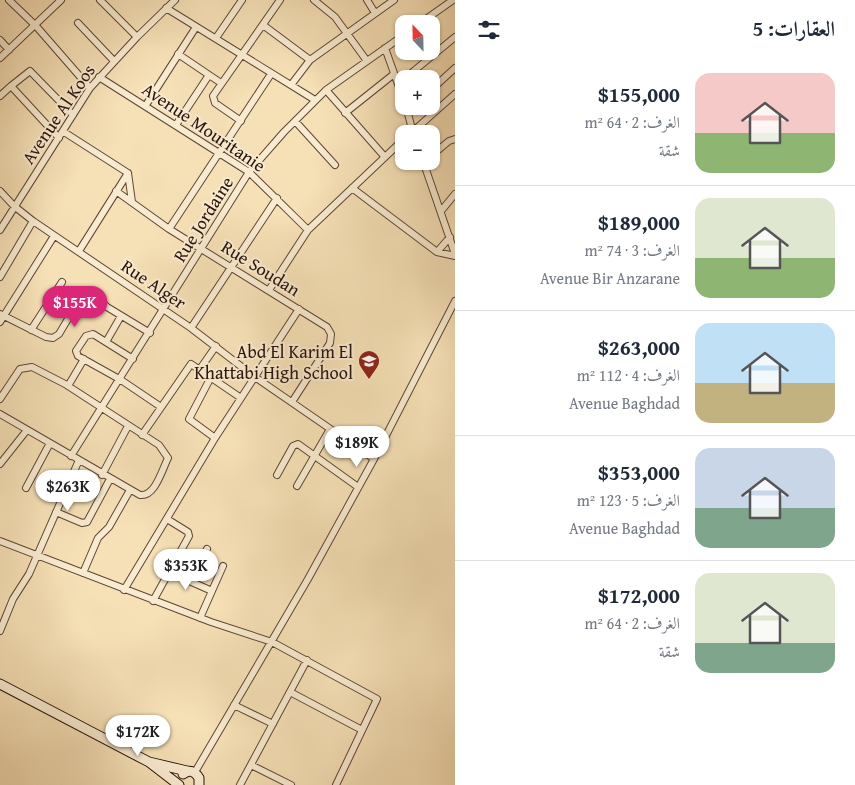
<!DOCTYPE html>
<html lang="ar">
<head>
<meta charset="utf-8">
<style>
	body { margin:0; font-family:"Gentium Book Plus",Amiri,serif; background:#f6f6f7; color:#1f2937; direction:rtl; height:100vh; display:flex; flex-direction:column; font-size:19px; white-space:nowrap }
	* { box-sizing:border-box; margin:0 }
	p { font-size:16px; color:#747a83 }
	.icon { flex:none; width:28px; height:28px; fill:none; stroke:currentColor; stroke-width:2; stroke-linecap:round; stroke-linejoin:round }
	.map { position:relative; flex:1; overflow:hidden; direction:ltr }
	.panel { display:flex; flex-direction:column; background:#fff; width:400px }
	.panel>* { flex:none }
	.needle { width:32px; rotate:338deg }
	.controls { position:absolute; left:395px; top:15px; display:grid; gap:10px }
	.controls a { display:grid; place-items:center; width:45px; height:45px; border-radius:10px; background:#fff; box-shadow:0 1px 4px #0004; font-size:25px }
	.price { position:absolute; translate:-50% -42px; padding:0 11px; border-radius:18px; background:#fff; color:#222; font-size:16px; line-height:32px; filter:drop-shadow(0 1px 2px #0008) }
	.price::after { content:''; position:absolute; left:50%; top:30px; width:15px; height:11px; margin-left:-8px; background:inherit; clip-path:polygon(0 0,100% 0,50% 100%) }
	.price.current { background:#db2777; color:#fff }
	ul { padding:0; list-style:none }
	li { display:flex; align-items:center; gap:15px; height:125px; padding:0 20px }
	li+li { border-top:1px solid #e0e1e3 }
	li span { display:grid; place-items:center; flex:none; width:140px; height:100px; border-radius:15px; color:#555 }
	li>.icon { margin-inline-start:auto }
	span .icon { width:60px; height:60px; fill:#fffc; stroke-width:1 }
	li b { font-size:21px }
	h2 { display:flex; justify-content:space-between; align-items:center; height:60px; padding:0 20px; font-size:21px }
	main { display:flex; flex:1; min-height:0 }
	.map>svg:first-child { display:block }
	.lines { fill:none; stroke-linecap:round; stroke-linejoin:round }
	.street-casing { stroke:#5c4634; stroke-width:8 }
	.secondary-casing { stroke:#291309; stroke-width:11 }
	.street { stroke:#f9ebd0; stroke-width:6 }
	.secondary { stroke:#f9ebd0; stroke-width:9 }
	.labels { text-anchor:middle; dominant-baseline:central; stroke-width:4; stroke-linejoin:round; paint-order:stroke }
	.street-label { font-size:18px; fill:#291309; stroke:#f9ebd0 }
	.poi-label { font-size:18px; fill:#291309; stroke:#f9ebd0; text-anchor:end }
</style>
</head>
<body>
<main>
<section class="panel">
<h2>العقارات: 5<svg class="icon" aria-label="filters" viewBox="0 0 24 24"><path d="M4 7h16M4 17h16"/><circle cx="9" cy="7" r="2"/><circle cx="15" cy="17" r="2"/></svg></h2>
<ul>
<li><span style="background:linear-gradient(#f6c9c9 60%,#8fb573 0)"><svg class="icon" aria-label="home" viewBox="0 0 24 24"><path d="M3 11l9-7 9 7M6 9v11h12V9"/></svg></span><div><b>$155,000</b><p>الغرف: 2 · 64 m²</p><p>شقة</p></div></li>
<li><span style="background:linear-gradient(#dfe7d0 60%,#8fb573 0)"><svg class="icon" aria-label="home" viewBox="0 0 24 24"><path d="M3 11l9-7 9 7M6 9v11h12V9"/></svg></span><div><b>$189,000</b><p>الغرف: 3 · 74 m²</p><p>Avenue Bir Anzarane</p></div></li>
<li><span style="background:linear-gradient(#bfe0f5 60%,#c2b280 0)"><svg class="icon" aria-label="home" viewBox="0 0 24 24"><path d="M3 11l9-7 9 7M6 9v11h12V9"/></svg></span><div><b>$263,000</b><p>الغرف: 4 · 112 m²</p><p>Avenue Baghdad</p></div></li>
<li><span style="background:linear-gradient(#c9d6e8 60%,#7fa58c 0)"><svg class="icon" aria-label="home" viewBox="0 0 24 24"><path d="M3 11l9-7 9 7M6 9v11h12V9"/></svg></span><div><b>$353,000</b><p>الغرف: 5 · 123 m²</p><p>Avenue Baghdad</p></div></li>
<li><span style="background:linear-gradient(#dfe7d0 70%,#7fa58c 0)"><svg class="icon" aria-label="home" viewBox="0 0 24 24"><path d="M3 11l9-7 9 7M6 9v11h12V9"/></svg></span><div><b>$172,000</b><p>الغرف: 2 · 64 m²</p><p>شقة</p></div></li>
</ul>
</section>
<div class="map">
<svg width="455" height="785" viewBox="0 0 455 785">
	<rect width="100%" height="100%" fill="#f6e0b6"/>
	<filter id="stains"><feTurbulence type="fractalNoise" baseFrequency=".004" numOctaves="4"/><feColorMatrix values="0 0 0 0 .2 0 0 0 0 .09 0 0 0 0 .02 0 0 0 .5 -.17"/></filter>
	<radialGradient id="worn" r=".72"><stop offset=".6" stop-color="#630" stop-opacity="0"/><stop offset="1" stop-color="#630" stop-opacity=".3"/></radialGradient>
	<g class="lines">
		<g class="street-casing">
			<path id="street" d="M9 0 36 26 90 88
				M100 0 137 37
				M314 0 335 17 367 61
				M367 0 375 13
				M166 8 315 100
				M78 23 114 61
				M419 24 453 0
				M263 25 310 60
				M216 38 242 0
				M0 40 9 50
				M385 48 404 101
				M178 54 221 83
				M0 58 61 0
				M99 77 249 172 308 230
				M404 79 455 37
				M291 85 310 60 394 0
				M326 90 384 156
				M431 90 455 68
				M0 96 11 86
				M146 105 196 27
				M406 106 413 133
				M407 112 413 106
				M345 113 394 74
				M241 121 215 103 213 96 280 0
				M295 121 335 165
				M176 125 209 75
				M64 132 128 173 79 251
				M410 134 455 94
				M59 138 11 86 30 71 73 115
				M431 156 449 141 455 139
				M423 161 455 254
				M128 173 132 202
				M352 188 437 252 455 256
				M0 191 14 206 33 221 191 328 255 377 374 459
				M116 191 169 229 327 327 331 334 330 343 292 402
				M441 211 455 194
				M169 229 271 74
				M0 230 90 88 137 37 175 0
				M437 252 450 237
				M0 277 33 221
				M269 290 308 230 404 139
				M0 314 46 337 53 338 59 334 84 292 90 291 107 307 150 333
				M0 322 54 236
				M191 328 277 198
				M31 330 62 282
				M106 342 121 316
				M133 359 93 334 86 336 76 351 78 356 121 380 161 407
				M200 369 216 346
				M211 377 189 419 215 438
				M68 386 84 359
				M0 399 20 369 32 367 65 384 159 445 168 458C162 470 155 497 140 495L0 414
				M142 435 191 364 241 398
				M71 456 249 172 284 132 326 90 404 35
				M0 464 27 430
				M102 475 128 426
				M277 475 293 446 298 444 358 487
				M297 486 330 429
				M26 488 50 443
				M56 512 82 523 87 522 110 479
				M0 541 211 622 272 642 377 699 336 785
				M169 572 212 591
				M83 573 98 538 109 527 130 490
				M190 581 207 549
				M124 590 215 438 299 309
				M153 601 189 536 188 532 167 519
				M200 618 223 566
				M0 631 13 599 29 574 79 460
				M290 692 362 730
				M234 705 273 724
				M251 765 291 785
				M195 772 308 579 374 459 455 301
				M240 785 307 660"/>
		</g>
		<g class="secondary-casing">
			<path id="secondary" d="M0 684 149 762
				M183 774C189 769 195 771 199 778V785
				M179 785 149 762 187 771"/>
		</g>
		<use href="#street" class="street"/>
		<use href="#secondary" class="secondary"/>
	</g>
	<defs>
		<g id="school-pin" transform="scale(1.125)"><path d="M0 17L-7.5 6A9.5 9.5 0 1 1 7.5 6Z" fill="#8f2418" stroke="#f9ebd0"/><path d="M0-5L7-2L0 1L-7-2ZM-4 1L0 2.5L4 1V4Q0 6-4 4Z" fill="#fff"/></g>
	</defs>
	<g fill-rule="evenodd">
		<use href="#school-pin" x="369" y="361"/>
	</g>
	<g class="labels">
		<g class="street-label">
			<text transform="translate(58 114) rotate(-56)">Avenue Al Koos</text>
			<text transform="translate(204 127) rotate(34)">Avenue Mouritanie</text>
			<text transform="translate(203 219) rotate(-58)">Rue Jordaine</text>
			<text transform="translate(261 268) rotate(32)">Rue Soudan</text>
			<text transform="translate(154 284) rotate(34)">Rue Alger</text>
		</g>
		<g class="poi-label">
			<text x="353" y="351">Abd El Karim El<tspan x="353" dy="21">Khattabi High School</tspan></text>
		</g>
	</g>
	<rect width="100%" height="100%" filter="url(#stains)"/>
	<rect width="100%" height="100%" fill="url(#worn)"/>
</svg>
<div class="controls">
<a><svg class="needle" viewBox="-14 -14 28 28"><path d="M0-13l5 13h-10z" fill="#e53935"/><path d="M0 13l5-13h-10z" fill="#747a83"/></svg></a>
<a>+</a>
<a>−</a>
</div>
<b class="price current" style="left:75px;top:328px">$155K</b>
<b class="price" style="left:357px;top:468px">$189K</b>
<b class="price" style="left:68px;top:512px">$263K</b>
<b class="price" style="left:186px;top:591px">$353K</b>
<b class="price" style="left:138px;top:757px">$172K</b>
</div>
</main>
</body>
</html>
